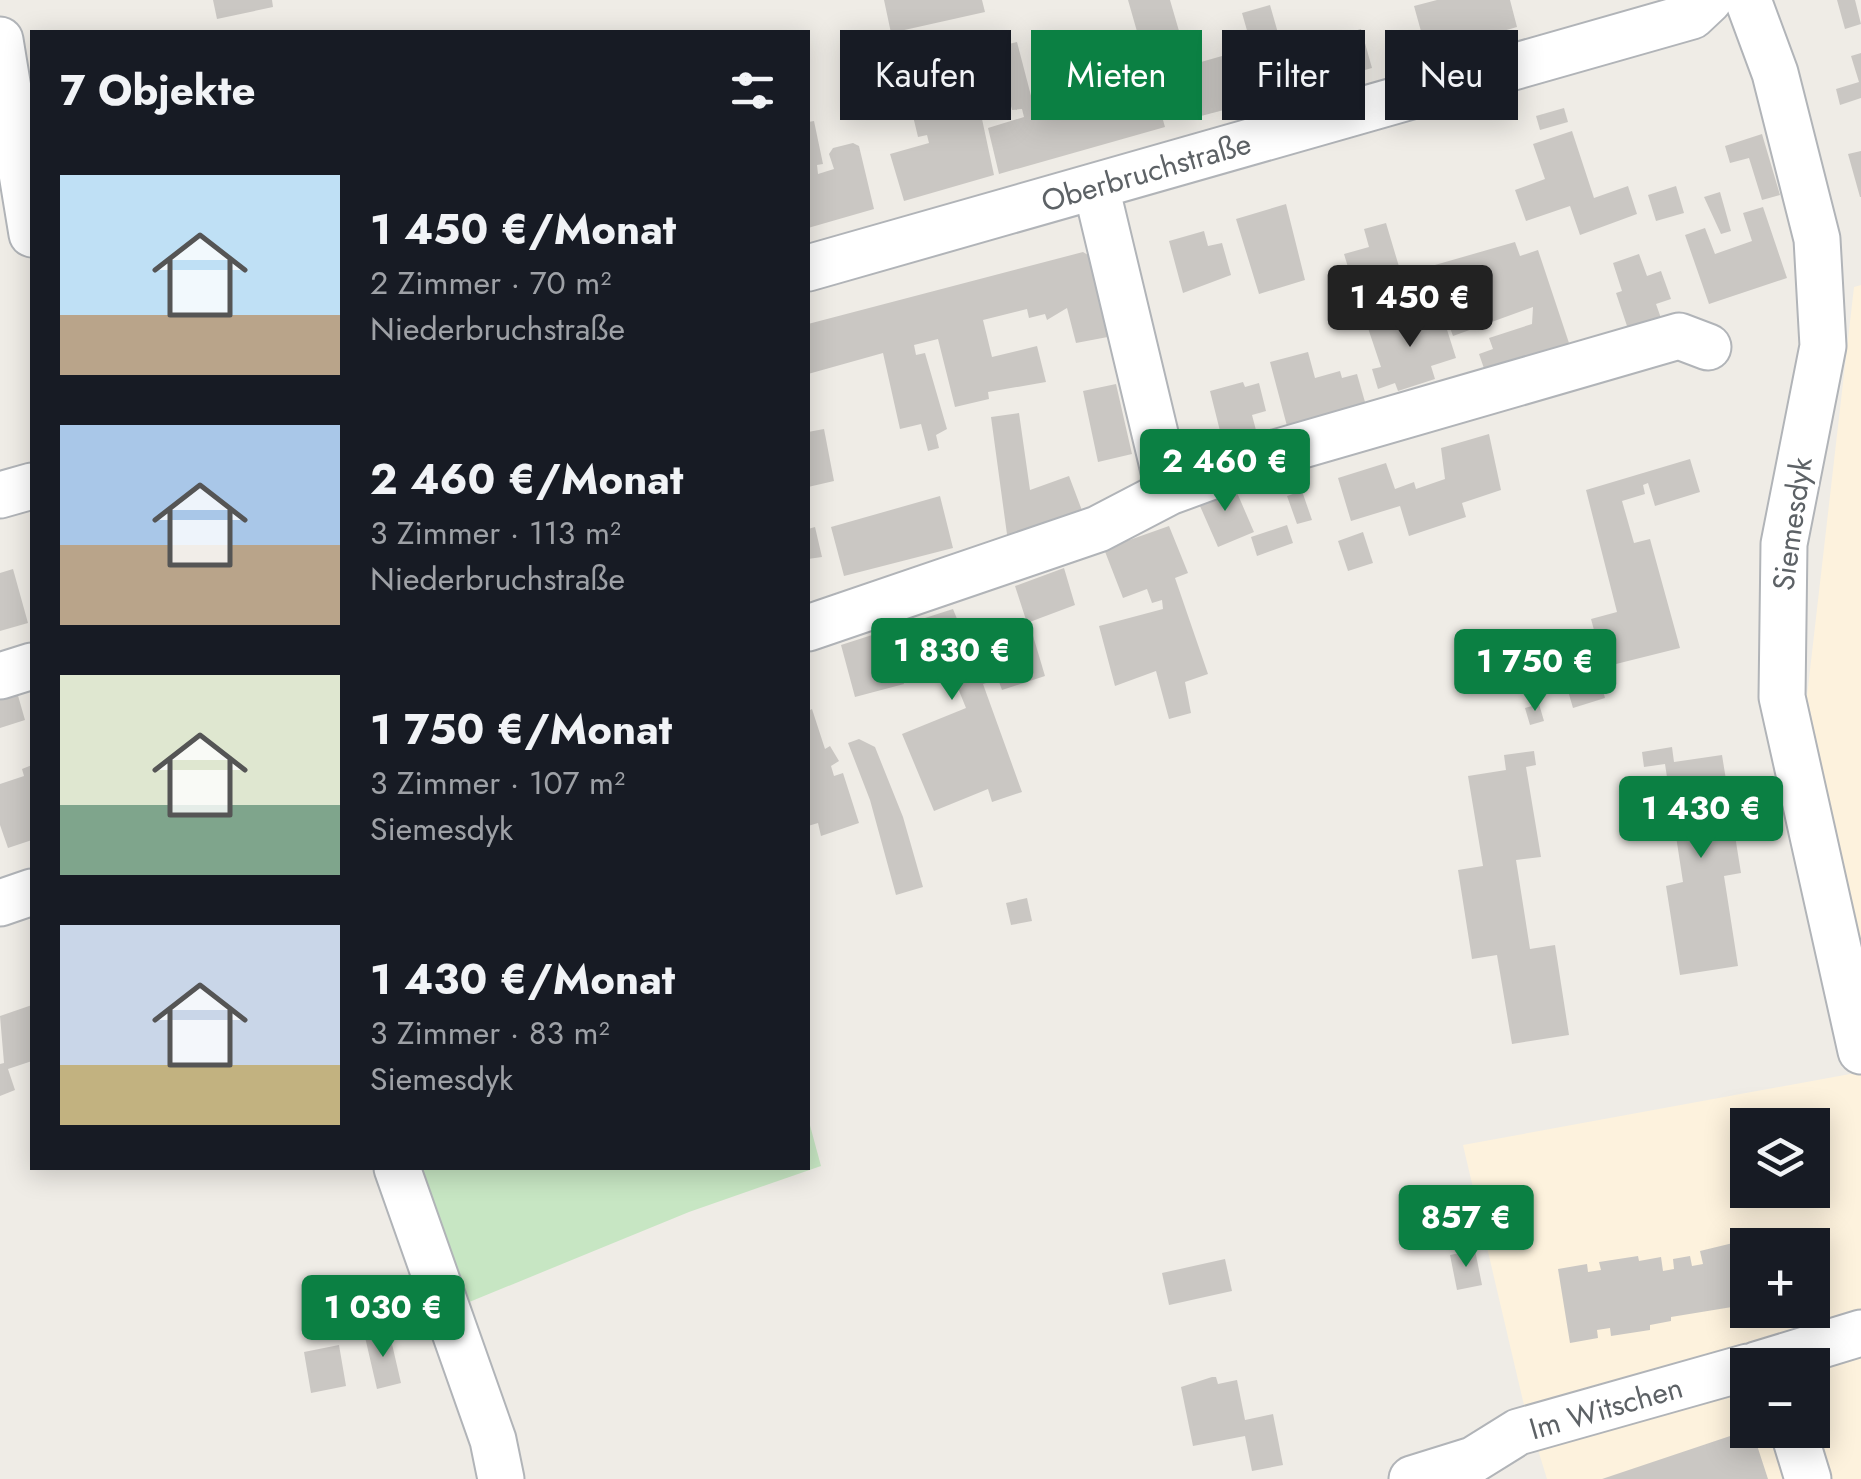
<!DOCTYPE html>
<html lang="de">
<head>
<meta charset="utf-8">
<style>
	body { margin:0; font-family:Jost,sans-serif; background:#20242c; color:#f1f3f6; height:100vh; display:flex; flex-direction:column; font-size:38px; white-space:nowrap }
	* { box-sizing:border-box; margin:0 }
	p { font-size:32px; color:#9ea1a6 }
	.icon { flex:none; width:55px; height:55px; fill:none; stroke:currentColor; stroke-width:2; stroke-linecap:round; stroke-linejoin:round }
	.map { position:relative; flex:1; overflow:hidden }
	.drawer { position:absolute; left:30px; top:30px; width:780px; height:1140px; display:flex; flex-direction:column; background:#171b24; border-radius:0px; box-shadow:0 5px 25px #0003 }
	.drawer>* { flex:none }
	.hud { position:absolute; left:840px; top:30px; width:870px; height:90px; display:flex; gap:20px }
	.buttons { position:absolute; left:1730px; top:1108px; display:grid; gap:20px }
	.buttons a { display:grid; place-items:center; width:100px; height:100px; border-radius:0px; background:#171b24; box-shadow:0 5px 25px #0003; font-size:50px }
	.price { position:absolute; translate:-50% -85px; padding:0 22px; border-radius:10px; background:#0b8043; color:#fff; font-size:32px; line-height:65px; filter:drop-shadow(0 2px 5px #0008) }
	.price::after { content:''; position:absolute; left:50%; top:60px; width:30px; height:22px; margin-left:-15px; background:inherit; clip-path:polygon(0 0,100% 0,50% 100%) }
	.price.active { background:#222; color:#fff }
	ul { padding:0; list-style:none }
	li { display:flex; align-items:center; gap:30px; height:250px; padding:0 30px }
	li span { display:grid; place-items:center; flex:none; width:280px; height:200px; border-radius:0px; color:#555 }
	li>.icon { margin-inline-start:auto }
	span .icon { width:120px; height:120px; fill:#fffc; stroke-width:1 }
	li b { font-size:42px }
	h2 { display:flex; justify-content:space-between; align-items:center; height:120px; padding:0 30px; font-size:42px }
	.tag { padding:0 35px; border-radius:0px; background:#171b24; box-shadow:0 5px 25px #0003; font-size:35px; line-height:90px }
	.tag.active { background:#0b8043; color:#fff }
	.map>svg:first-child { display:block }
	.commercial { fill:#fdf2dd; fill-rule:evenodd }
	.green { fill:#c7e6c3 }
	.building { fill:#cac7c3 }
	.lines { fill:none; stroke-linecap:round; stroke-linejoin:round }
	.minor-casing { stroke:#b1b4b8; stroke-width:49 }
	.minor { stroke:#fff; stroke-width:45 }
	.labels { text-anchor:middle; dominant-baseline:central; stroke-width:8; stroke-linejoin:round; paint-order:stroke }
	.street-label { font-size:30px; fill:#5d6266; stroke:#fff }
</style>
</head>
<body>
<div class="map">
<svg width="1861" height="1479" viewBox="0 0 1861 1479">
	<rect width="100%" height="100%" fill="#efece6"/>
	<path class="commercial" d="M1861 285V946L1807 696 1854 287Z
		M1861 1072V1479H1547L1523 1401 1463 1145ZM1748 1125H1812V1190H1748ZM1748 1245H1812V1310H1748ZM1748 1365H1812V1430H1748Z"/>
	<path class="green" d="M808 1118 821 1166 689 1212 462 1305 416 1168H808Z"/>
	<path class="building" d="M213 0H272L273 7 217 19Z
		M884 0H982L985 12 891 33Z
		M1128 0H1170L1179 31 1140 42Z
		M1437 0H1510L1517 27 1427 53 1414 6Z
		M1837 0H1855L1861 24 1845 29Z
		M1270 5 1278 33 1250 41 1242 13Z
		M1361 29 1372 68 1294 90 1283 51Z
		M1017 42 1036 115 1087 101 1086 97 1110 90 1108 81 1133 74 1136 82 1151 78 1165 127 999 174 988 128 1024 117 1022 109 1012 110 996 47Z
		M1861 53V98L1840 105 1836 89 1859 82 1851 56Z
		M1229 54 1243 105 1201 116 1187 66Z
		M927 87 934 120 979 105 994 175 904 201 890 154 929 143 927 135 918 137 907 91Z
		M1564 108 1568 122 1540 130 1536 116Z
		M814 121 823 164 817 165 818 174 834 169 829 154 833 148 853 143 859 146 874 209 808 228V122Z
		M1572 131 1594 198 1628 186 1637 214 1580 235 1570 206 1526 221 1515 190 1545 179 1533 144Z
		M1762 134 1780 195 1762 200 1749 158 1730 163 1725 146Z
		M1861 151V197H1860L1848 154Z
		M1676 186 1684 213 1656 221 1648 195Z
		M1720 192 1731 231 1721 234 1704 197Z
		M1286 204 1305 280 1259 294 1236 219Z
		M1763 207 1787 278 1709 304 1685 235 1705 228 1715 254 1752 241 1743 213Z
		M1386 223 1406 290 1384 297 1376 270 1351 277 1344 254 1369 247 1364 229Z
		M1204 231 1208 246 1222 243 1231 275 1183 293 1169 241Z
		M1515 242 1520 256 1538 250 1572 352 1488 380 1479 354 1493 349 1489 338 1532 324 1533 307 1453 336 1428 267Z
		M1083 252 1093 258 1113 336 1076 343 1067 308 1047 320 1045 314 1029 318 1027 309 983 320 992 357 1037 346 1046 382 988 392 989 399 955 407 938 339 914 345 916 355 925 353 947 429 936 435 939 448 928 451 921 424 900 429 883 353 808 374V324Z
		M1639 254 1647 276 1661 271 1671 299 1656 304 1662 321 1629 332 1616 293 1622 291 1613 263Z
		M1414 313 1417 322 1442 314 1456 358 1431 366 1435 379 1398 391 1395 383 1378 389 1372 369 1381 367 1368 328Z
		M1308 352 1315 378 1340 371 1342 378 1357 374 1365 402 1287 426 1270 362Z
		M1243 382 1245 387 1259 383 1266 411 1252 415 1257 434 1223 443 1210 391Z
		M1116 384 1132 454 1098 462 1083 391Z
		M1019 413 1030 490 1069 476 1086 521 1009 549 991 417Z
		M824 429 834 481 808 487V432Z
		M1489 434 1501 490 1462 503 1466 517 1409 536 1400 506 1351 521 1338 478 1386 463 1395 489 1414 482 1416 489 1445 479 1441 448Z
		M1690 459 1700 492 1655 506 1648 483 1643 485 1645 494 1622 501 1634 543 1650 539 1680 648 1604 667 1591 619 1617 612 1586 490Z
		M1232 481 1254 532 1218 547 1196 497Z
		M1302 491 1312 520 1297 524 1287 496Z
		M940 496 953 548 844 576 831 527Z
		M1287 525 1293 543 1257 556 1251 537Z
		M1169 526 1188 573 1175 578 1208 674 1185 682 1191 713 1169 719 1156 671 1115 686 1099 626 1163 609 1162 600 1152 603 1147 589 1123 598 1104 549Z
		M815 527 822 557 808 559V529Z
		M1363 532 1373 563 1348 571 1338 541Z
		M1064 568 1075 605 1027 623 1015 586Z
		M13 569 28 623 0 631V573Z
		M953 609 966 641 986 635 988 642 1031 629 1045 676 1002 690 998 679 983 684 1022 792 992 802 988 789 934 811 902 734 966 708 941 646 931 643 896 656 904 684 855 697 841 645Z
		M1596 665 1605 698 1573 708 1563 674Z
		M17 692 25 720 0 728V697Z
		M1539 704 1544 721 1530 725 1525 708Z
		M812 709 825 749 830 746 839 761 831 766 834 776 843 773 859 823 821 836 818 823 808 826V711Z
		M859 739 875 747 903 817 923 887 896 895 870 800 848 743Z
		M1672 747 1674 762 1722 755 1741 873 1724 876 1738 966 1680 975 1666 886 1683 882 1665 764 1644 767 1642 752Z
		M1534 751 1536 765 1526 767 1541 857 1516 860 1530 949 1555 945 1569 1035 1512 1044 1497 955 1472 959 1458 870 1483 866 1468 776 1506 770 1504 755Z
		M32 765V840L8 848 0 825V784L24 776 22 769Z
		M1027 898 1032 921 1011 925 1006 903Z
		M32 1005V1061L8 1069 15 1090 0 1096V1064L4 1063 0 1016Z
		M1803 1229 1805 1245H1776L1774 1234Z
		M1762 1236 1763 1245H1748V1310L1760 1312 1734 1316 1732 1307 1671 1317V1321L1650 1325V1330L1611 1336 1610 1328 1597 1330 1598 1338 1570 1343 1558 1269 1587 1264 1588 1272 1601 1270 1599 1262 1638 1256 1639 1261 1661 1257 1663 1271 1674 1269 1673 1259 1690 1256 1692 1266 1703 1264 1700 1251Z
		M1475 1250 1482 1285 1457 1290 1450 1255Z
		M1225 1259 1232 1291 1169 1305 1162 1273Z
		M389 1331 401 1383 377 1389 365 1337Z
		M339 1345 346 1386 311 1393 304 1352Z
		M1212 1377H1216L1218 1384 1237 1380 1245 1420 1273 1414 1283 1465 1252 1471 1245 1436 1193 1446 1181 1387Z
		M1748 1430H1752L1768 1479H1602Z"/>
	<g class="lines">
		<g class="minor-casing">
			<path id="minor" d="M1748 0 1775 73 1817 239 1823 346 1784 544 1782 697 1861 1051
				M0 40 32 234
				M808 268 1692 16 1709 0
				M1169 492 1275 453 1679 336 1708 347
				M0 495 32 486
				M808 628 1098 529 1169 492 1096 187
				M0 676 32 666
				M0 903 32 892
				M397 1168 493 1440 501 1479
				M1756 1365 1861 1333
				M1793 1430 1808 1479
				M1412 1479 1473 1460 1518 1432 1748 1367"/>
		</g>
		<use href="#minor" class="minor"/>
	</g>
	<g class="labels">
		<g class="street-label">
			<text transform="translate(1146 172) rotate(-16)">Oberbruchstraße</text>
			<text transform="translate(1792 524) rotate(-82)">Siemesdyk</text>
			<text transform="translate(1606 1408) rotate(-16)">Im Witschen</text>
		</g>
	</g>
</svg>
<div class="buttons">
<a><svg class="icon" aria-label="layers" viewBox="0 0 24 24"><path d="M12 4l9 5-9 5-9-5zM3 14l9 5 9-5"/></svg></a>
<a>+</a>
<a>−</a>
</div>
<b class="price active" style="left:1410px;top:350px">1 450 €</b>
<b class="price" style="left:1225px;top:514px">2 460 €</b>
<b class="price" style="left:952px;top:703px">1 830 €</b>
<b class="price" style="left:1535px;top:714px">1 750 €</b>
<b class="price" style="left:1701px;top:861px">1 430 €</b>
<b class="price" style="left:1466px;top:1270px">857 €</b>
<b class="price" style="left:383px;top:1360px">1 030 €</b>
<div class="hud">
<a class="tag">Kaufen</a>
<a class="tag active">Mieten</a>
<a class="tag">Filter</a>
<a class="tag">Neu</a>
</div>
<section class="drawer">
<h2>7 Objekte<svg class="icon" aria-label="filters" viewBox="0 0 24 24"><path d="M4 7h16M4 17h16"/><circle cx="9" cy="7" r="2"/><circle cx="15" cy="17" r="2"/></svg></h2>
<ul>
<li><span style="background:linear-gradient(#bfe0f5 70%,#b9a48a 0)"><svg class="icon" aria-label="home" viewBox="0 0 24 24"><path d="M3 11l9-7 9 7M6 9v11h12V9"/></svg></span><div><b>1 450 €/Monat</b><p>2 Zimmer · 70 m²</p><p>Niederbruchstraße</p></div></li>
<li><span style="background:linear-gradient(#a9c7e8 60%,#b9a48a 0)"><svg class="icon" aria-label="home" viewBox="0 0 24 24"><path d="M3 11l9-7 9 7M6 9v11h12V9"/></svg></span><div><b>2 460 €/Monat</b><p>3 Zimmer · 113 m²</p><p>Niederbruchstraße</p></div></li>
<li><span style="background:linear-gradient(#dfe7d0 65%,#7fa58c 0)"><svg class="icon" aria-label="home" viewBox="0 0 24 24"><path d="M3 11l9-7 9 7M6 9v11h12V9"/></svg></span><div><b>1 750 €/Monat</b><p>3 Zimmer · 107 m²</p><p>Siemesdyk</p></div></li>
<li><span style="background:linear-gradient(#c9d6e8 70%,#c2b280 0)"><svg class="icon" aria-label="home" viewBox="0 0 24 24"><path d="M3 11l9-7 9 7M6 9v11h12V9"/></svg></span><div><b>1 430 €/Monat</b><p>3 Zimmer · 83 m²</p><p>Siemesdyk</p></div></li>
</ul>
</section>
</div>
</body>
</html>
